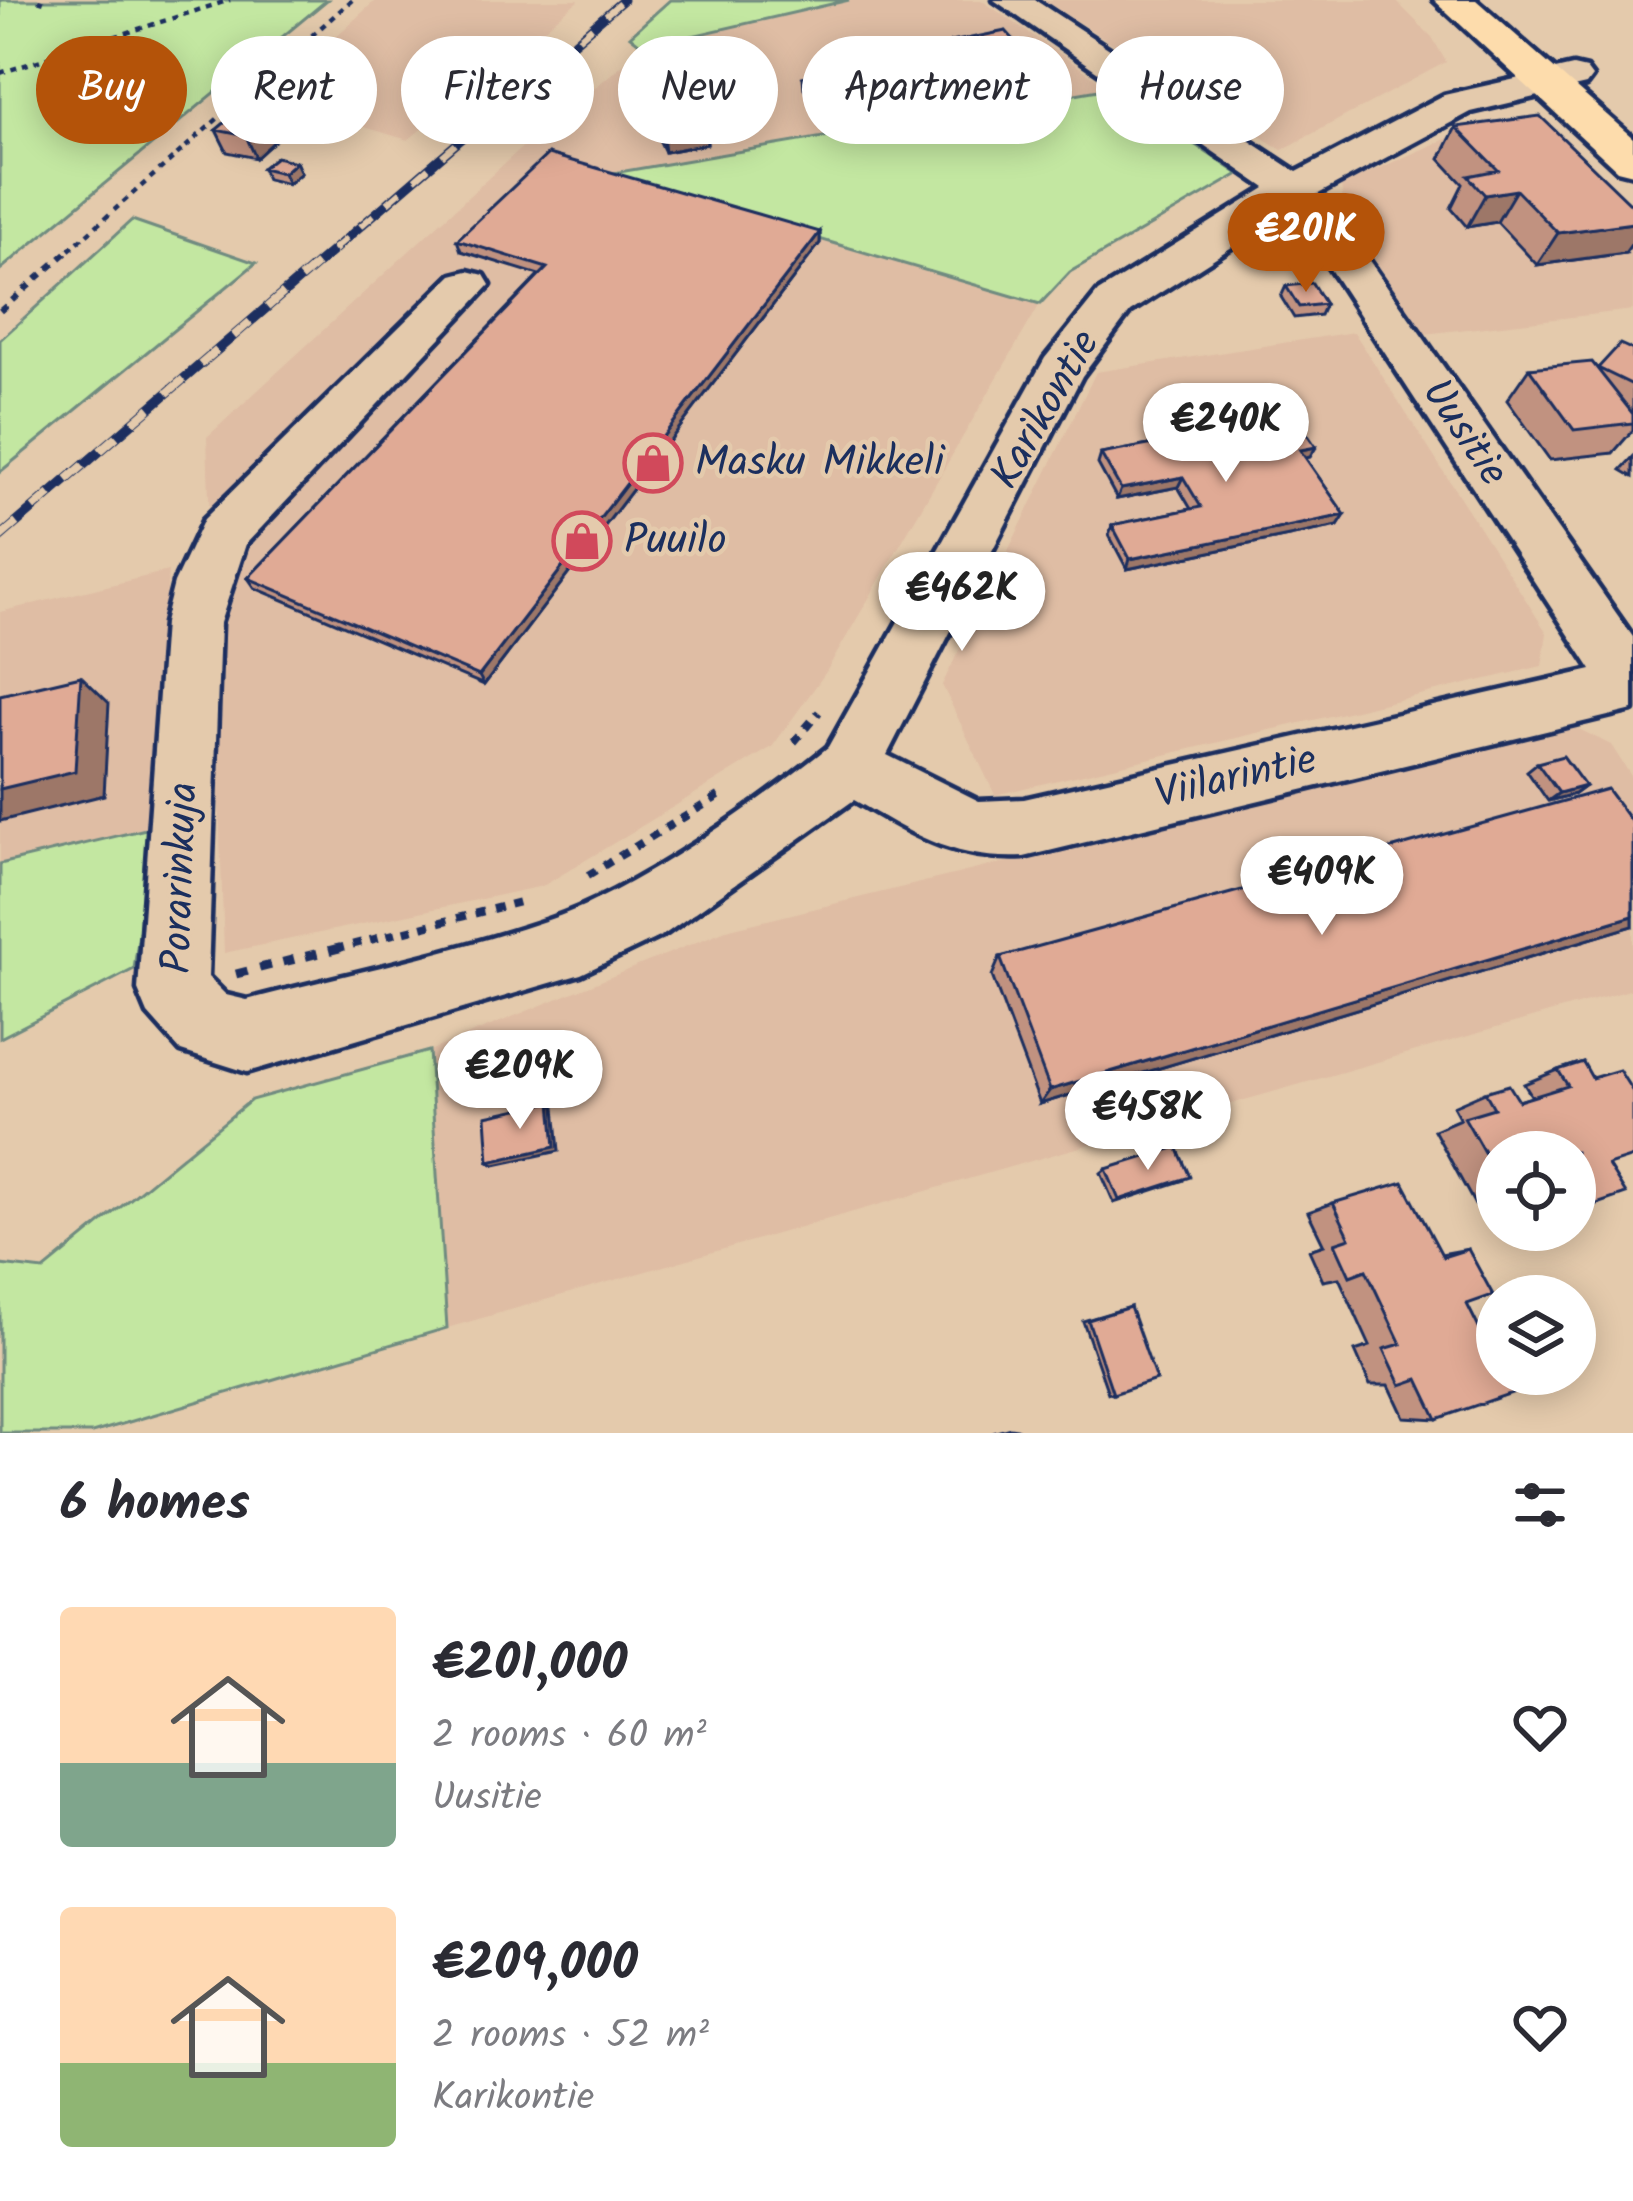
<!DOCTYPE html>
<html lang="en">
<head>
<meta charset="utf-8">
<style>
	body { margin:0; font-family:Kalam,sans-serif; background:#f7f7f7; color:#2b2b33; height:100vh; display:flex; flex-direction:column; font-size:45px; white-space:nowrap }
	* { box-sizing:border-box; margin:0 }
	p { font-size:39px; color:#7c7c81 }
	.icon { flex:none; width:66px; height:66px; fill:none; stroke:currentColor; stroke-width:2; stroke-linecap:round; stroke-linejoin:round }
	.map { position:relative; height:1433px; overflow:hidden }
	.details { display:flex; flex-direction:column; background:#fff; flex:1 }
	.details>* { flex:none }
	.hud { position:absolute; left:36px; top:36px; width:1563px; height:108px; display:flex; gap:24px }
	.fabs { position:absolute; left:1476px; top:1131px; display:grid; gap:24px }
	.fabs a { display:grid; place-items:center; width:120px; height:120px; border-radius:50%; background:#fff; box-shadow:0 6px 30px #0003; font-size:60px }
	.price { position:absolute; translate:-50% -102px; padding:0 27px; border-radius:42px; background:#fff; color:#222; font-size:39px; line-height:78px; filter:drop-shadow(0 3px 6px #0008) }
	.price::after { content:''; position:absolute; left:50%; top:72px; width:36px; height:27px; margin-left:-18px; background:inherit; clip-path:polygon(0 0,100% 0,50% 100%) }
	.price.current { background:#b45309; color:#fff }
	ul { padding:0; list-style:none }
	li { display:flex; align-items:center; gap:36px; height:300px; padding:0 60px }
	li span { display:grid; place-items:center; flex:none; width:336px; height:240px; border-radius:12px; color:#555 }
	li>.icon { margin-inline-start:auto }
	span .icon { width:144px; height:144px; fill:#fffc; stroke-width:1 }
	li b { font-size:51px }
	h2 { display:flex; justify-content:space-between; align-items:center; height:144px; padding:0 60px; font-size:51px }
	.pill { padding:0 42px; border-radius:54px; background:#fff; box-shadow:0 6px 30px #0003; font-size:42px; line-height:108px }
	.pill.current { background:#b45309; color:#fff }
	.map>svg:first-child { display:block }
	.built { fill:#dfbda4 }
	.green { fill:#c3e7a1; stroke:#6f8b80; stroke-width:3 }
	.lines { fill:none; stroke-linecap:round; stroke-linejoin:round }
	.minor-casing { stroke:#1b2f5e; stroke-width:9 }
	.major-casing { stroke:#1b2f5e; stroke-width:9 }
	.path-far3 { stroke:#1b2f5e; stroke-width:4.5; stroke-dasharray:6 6; stroke-linecap:butt }
	.path-far2 { stroke:#1b2f5e; stroke-width:6; stroke-dasharray:8 8; stroke-linecap:butt }
	.path-far1 { stroke:#1b2f5e; stroke-width:8; stroke-dasharray:9 9; stroke-linecap:butt }
	.path { stroke:#1b2f5e; stroke-width:9; stroke-dasharray:12 12; stroke-linecap:butt }
	.minor { fill:#e4caac; fill-rule:evenodd }
	.major { fill:#fddcac; fill-rule:evenodd }
	.rail-far1-casing { stroke:#1b2f5e; stroke-width:9 }
	.rail-casing { stroke:#1b2f5e; stroke-width:10 }
	.rail-far1 { stroke:#e4caac; stroke-width:6; stroke-dasharray:18; stroke-linecap:butt }
	.rail { stroke:#e4caac; stroke-width:8; stroke-dasharray:22; stroke-linecap:butt }
	.wall { fill:#c19280; stroke:#1b2f5e; stroke-width:3 }
	.shaded-wall { fill:#9d7768; stroke:#1b2f5e; stroke-width:3 }
	.building { fill:#e0aa95; stroke:#1b2f5e; stroke-width:3 }
	.labels { text-anchor:middle; dominant-baseline:central; stroke-width:9; stroke-linejoin:round; paint-order:stroke }
	.street-label { font-size:42px; fill:#1b2f5e; stroke:#e4caac }
	.poi-label { font-size:42px; fill:#1b2f5e; stroke:#e4caac; text-anchor:start }
</style>
</head>
<body>
<div class="map">
<svg width="1633" height="1433" viewBox="0 0 1633 1433">
	<rect width="100%" height="100%" fill="#e4caac"/>
	<filter id="ink" filterUnits="userSpaceOnUse"><feTurbulence type="fractalNoise" baseFrequency=".00833" numOctaves="2"/><feDisplacementMap in="SourceGraphic" scale="24" xChannelSelector="R" yChannelSelector="G"/><feConvolveMatrix kernelMatrix="1 2 1 2 8 2 1 2 1" color-interpolation-filters="sRGB"/></filter>
	<g filter="url(#ink)">
		<path class="built" d="M376 0H579L408 140 268 98Z
			M849 0H981L1110 88 606 175 1040 304 826 672 772 747 543 886 224 953 207 437 519 150 644 47Z
			M1043 0H1395L1432 37 1446 62 1282 150Z
			M1505 121 1633 240V310L1424 334 1344 213 1341 185 1482 123Z
			M1354 332 1547 633 1542 666 995 795 942 685 1096 372Z
			M168 571 154 827 0 864V612Z
			M1571 725 1611 745 1633 779V989L447 1328 429 1051 726 930Z"/>
		<path class="green" d="M0 0H327L0 270Z
			M670 0H849L644 47 630 36Z
			M1110 88 1239 174 1070 272 1040 304 602 175Z
			M132 220 256 263 0 472V340Z
			M154 827 134 969 0 1038V864Z
			M429 1051 447 1328 92 1433H0V1265L44 1270 251 1100Z"/>
		<g class="lines">
			<g class="minor-casing">
				<path id="minor" d="M994 0H1035L1297 172 1444 95 1573 66 1586 69 1592 77 1586 85 1471 112 1309 199 1340 219 1633 637V710L1024 857C952 860 915 835 854 800L665 934 581 974 247 1072 181 1051 148 1014 138 990 164 623 174 583 204 519 452 275 468 271 484 275 490 285 246 544 220 623 208 977 226 995 247 1000C347 974 451 953 548 920 633 892 758 804 828 747L1045 358 1098 292 1266 188ZM1279 217 1309 237 1592 670 1024 799 979 801 887 755 1082 376 1130 312Z"/>
			</g>
			<g class="major-casing">
				<path id="major" d="M1434 0H1476L1633 138V174L1617 170Z"/>
			</g>
			<path class="path-far3" d="M38 0 47 3
				M0 73 230 0
				M69 250 352 0"/>
			<path class="path-far2" d="M0 311 73 247"/>
			<path class="path-far1" d="M794 742 819 712
				M588 875 724 793
				M335 949 524 901"/>
			<path class="path" d="M236 974 347 946"/>
			<use href="#minor" class="minor"/>
			<use href="#major" class="major"/>
			<g class="rail-far1-casing">
				<path id="rail-far1" d="M333 250 623 0"/>
			</g>
			<g class="rail-casing">
				<path id="rail" d="M0 537 337 247"/>
			</g>
			<use href="#rail-far1" class="rail-far1"/>
			<use href="#rail" class="rail"/>
		</g>
		<path class="wall" d="M951 42 1031 59 1030 69 983 79 985 94 830 126 804 88 803 77 950 47Z
			M641 86 705 122 707 144 665 152 644 108Z
			M265 113 271 114 280 136 256 158 227 152 216 130Z
			M1456 127 1625 253 1537 265 1497 222 1467 227 1451 208 1463 184 1440 159Z
			M296 162 301 173 288 184 267 179 262 168Z
			M820 232V243L484 685 255 588 248 578 539 275 461 251 457 240Z
			M1286 286 1325 304 1320 315 1294 318 1281 297Z
			M1633 350V430L1613 453 1550 460 1507 400 1529 368H1597Z
			M1247 415 1284 416 1316 447 1310 457 1305 458 1345 515 1338 526 1127 569 1109 535 1112 525 1191 509 1178 487 1117 499 1098 464 1101 454 1243 427Z
			M1633 457V477L1621 470Z
			M1537 763 1585 786 1574 794 1548 801 1527 771Z
			M1633 824V926L1040 1104 992 976 1000 957Z
			M1583 1062 1608 1165 1591 1206 1575 1209V1152H1497V1199L1475 1205 1434 1130 1460 1119 1453 1106 1485 1092 1519 1101 1532 1097 1524 1084 1558 1070Z
			M1106 1169 1184 1180 1114 1203 1101 1173Z
			M1333 1203 1441 1254 1468 1249 1467 1304 1437 1419 1404 1417 1389 1385H1370L1355 1351 1370 1346 1339 1278 1323 1281 1309 1250 1324 1245 1308 1212Z
			M1130 1307 1113 1394 1108 1393 1083 1321Z
			M1010 1428 1017 1429 1019 1433H993Z"/>
		<path class="shaded-wall" d="M1031 59 1030 69 974 81 975 70Z
			M987 83 985 94 830 126V115Z
			M301 99 305 110 287 116 282 105Z
			M263 108 267 118 271 114 280 136 256 158 246 136 259 112Z
			M705 122 707 144 665 152 662 130Z
			M296 162 301 173 288 184 283 173Z
			M1516 190 1497 222 1467 227 1485 195Z
			M1633 223V242L1625 253 1537 265 1558 233Z
			M820 232V243L484 685 479 676Z
			M1316 447 1310 457 1294 461 1300 450Z
			M1183 477 1178 487 1117 499 1121 489Z
			M1345 515 1338 526 1127 569 1130 559Z
			M81 676 109 703 104 795 0 821V789Z
			M1585 786 1574 794 1548 801 1559 793Z
			M1633 916V926L1040 1104 1050 1090Z
			M551 1102 555 1107 559 1151 495 1165 489 1162Z"/>
		<path class="building" d="M1006 31 1031 59 975 70 987 83 830 115 803 77 954 47 951 42Z
			M682 79 705 122 662 130 641 86Z
			M297 93 301 99 282 105 278 98Z
			M263 108 259 112 271 114 246 136 216 130 241 109Z
			M1540 116 1633 206V223L1558 233 1516 190 1485 195 1468 176 1498 170 1456 127Z
			M548 154 820 232 479 676 248 578 547 268 457 240Z
			M276 157 296 162 283 173 262 168Z
			M1312 283 1325 304 1299 307 1286 286Z
			M1620 344 1633 350V385L1598 368Z
			M1592 362 1633 414V423L1574 430 1529 368Z
			M1279 409 1284 416 1294 415 1316 447 1300 450 1345 515 1130 559 1112 525 1201 507 1183 477 1121 489 1101 454 1254 425 1247 415Z
			M81 676 75 771 0 789V695Z
			M1563 756 1585 786 1559 793 1537 763Z
			M1607 789 1633 824V916L1050 1090 1000 957Z
			M1583 1062 1592 1078 1619 1070 1633 1092V1157L1608 1165 1626 1194 1591 1206 1575 1179V1152H1497V1175L1464 1117 1494 1108 1485 1092 1509 1085 1519 1101 1568 1086 1558 1070Z
			M551 1102 555 1147 489 1162 486 1116Z
			M1177 1147 1190 1177 1119 1200 1106 1169Z
			M1403 1182 1443 1257 1468 1249 1493 1295 1467 1304 1497 1364V1374H1502L1512 1393 1437 1419 1418 1379 1401 1385 1384 1349 1401 1344 1366 1270 1350 1276 1335 1243 1350 1238 1333 1203Z
			M1130 1307 1156 1380 1113 1394 1088 1320Z"/>
	</g>
	<defs>
		<g id="shop-ring" transform="scale(3)"><circle r="9.5" fill="#e4caac" stroke="#d1495b" stroke-width="1.5"/><path d="M-5-2.5h2.3a2.7 3.5 0 0 1 5.4 0H5L5.5 6h-11ZM-1.5-2.5h3a1.5 2.3 0 0 0-3 0Z" fill="#d1495b"/></g>
	</defs>
	<g fill-rule="evenodd">
		<use href="#shop-ring" x="653" y="463"/>
		<use href="#shop-ring" x="582" y="541"/>
	</g>
	<g class="labels">
		<g class="street-label">
			<text transform="translate(1046 410) rotate(-60)">Karikontie</text>
			<text transform="translate(1464 433) rotate(56)">Uusitie</text>
			<text transform="translate(1236 778) rotate(-13)">Viilarintie</text>
			<text transform="translate(181 878) rotate(-88)">Porarinkuja</text>
		</g>
		<g class="poi-label">
			<text x="695" y="463">Masku Mikkeli</text>
			<text x="624" y="541">Puuilo</text>
		</g>
	</g>
</svg>
<div class="fabs">
<a><svg class="icon" aria-label="locate" viewBox="0 0 24 24"><circle cx="12" cy="12" r="6"/><path d="M12 2v4M12 18v4M2 12h4M18 12h4"/></svg></a>
<a><svg class="icon" aria-label="layers" viewBox="0 0 24 24"><path d="M12 4l9 5-9 5-9-5zM3 14l9 5 9-5"/></svg></a>
</div>
<b class="price current" style="left:1306px;top:295px">€201K</b>
<b class="price" style="left:1226px;top:485px">€240K</b>
<b class="price" style="left:962px;top:654px">€462K</b>
<b class="price" style="left:1322px;top:938px">€409K</b>
<b class="price" style="left:520px;top:1132px">€209K</b>
<b class="price" style="left:1148px;top:1173px">€458K</b>
<div class="hud">
<a class="pill current">Buy</a>
<a class="pill">Rent</a>
<a class="pill">Filters</a>
<a class="pill">New</a>
<a class="pill">Apartment</a>
<a class="pill">House</a>
</div>
</div>
<section class="details">
<h2>6 homes<svg class="icon" aria-label="filters" viewBox="0 0 24 24"><path d="M4 7h16M4 17h16"/><circle cx="9" cy="7" r="2"/><circle cx="15" cy="17" r="2"/></svg></h2>
<ul>
<li><span style="background:linear-gradient(#ffd9b3 65%,#7fa58c 0)"><svg class="icon" aria-label="home" viewBox="0 0 24 24"><path d="M3 11l9-7 9 7M6 9v11h12V9"/></svg></span><div><b>€201,000</b><p>2 rooms · 60 m²</p><p>Uusitie</p></div><svg class="icon" aria-label="heart" viewBox="0 0 24 24"><path d="M12 20l-8-8c-3-5 5-10 8-4 3-6 11-1 8 4z"/></svg></li>
<li><span style="background:linear-gradient(#ffd9b3 65%,#8fb573 0)"><svg class="icon" aria-label="home" viewBox="0 0 24 24"><path d="M3 11l9-7 9 7M6 9v11h12V9"/></svg></span><div><b>€209,000</b><p>2 rooms · 52 m²</p><p>Karikontie</p></div><svg class="icon" aria-label="heart" viewBox="0 0 24 24"><path d="M12 20l-8-8c-3-5 5-10 8-4 3-6 11-1 8 4z"/></svg></li>
</ul>
</section>
</body>
</html>
